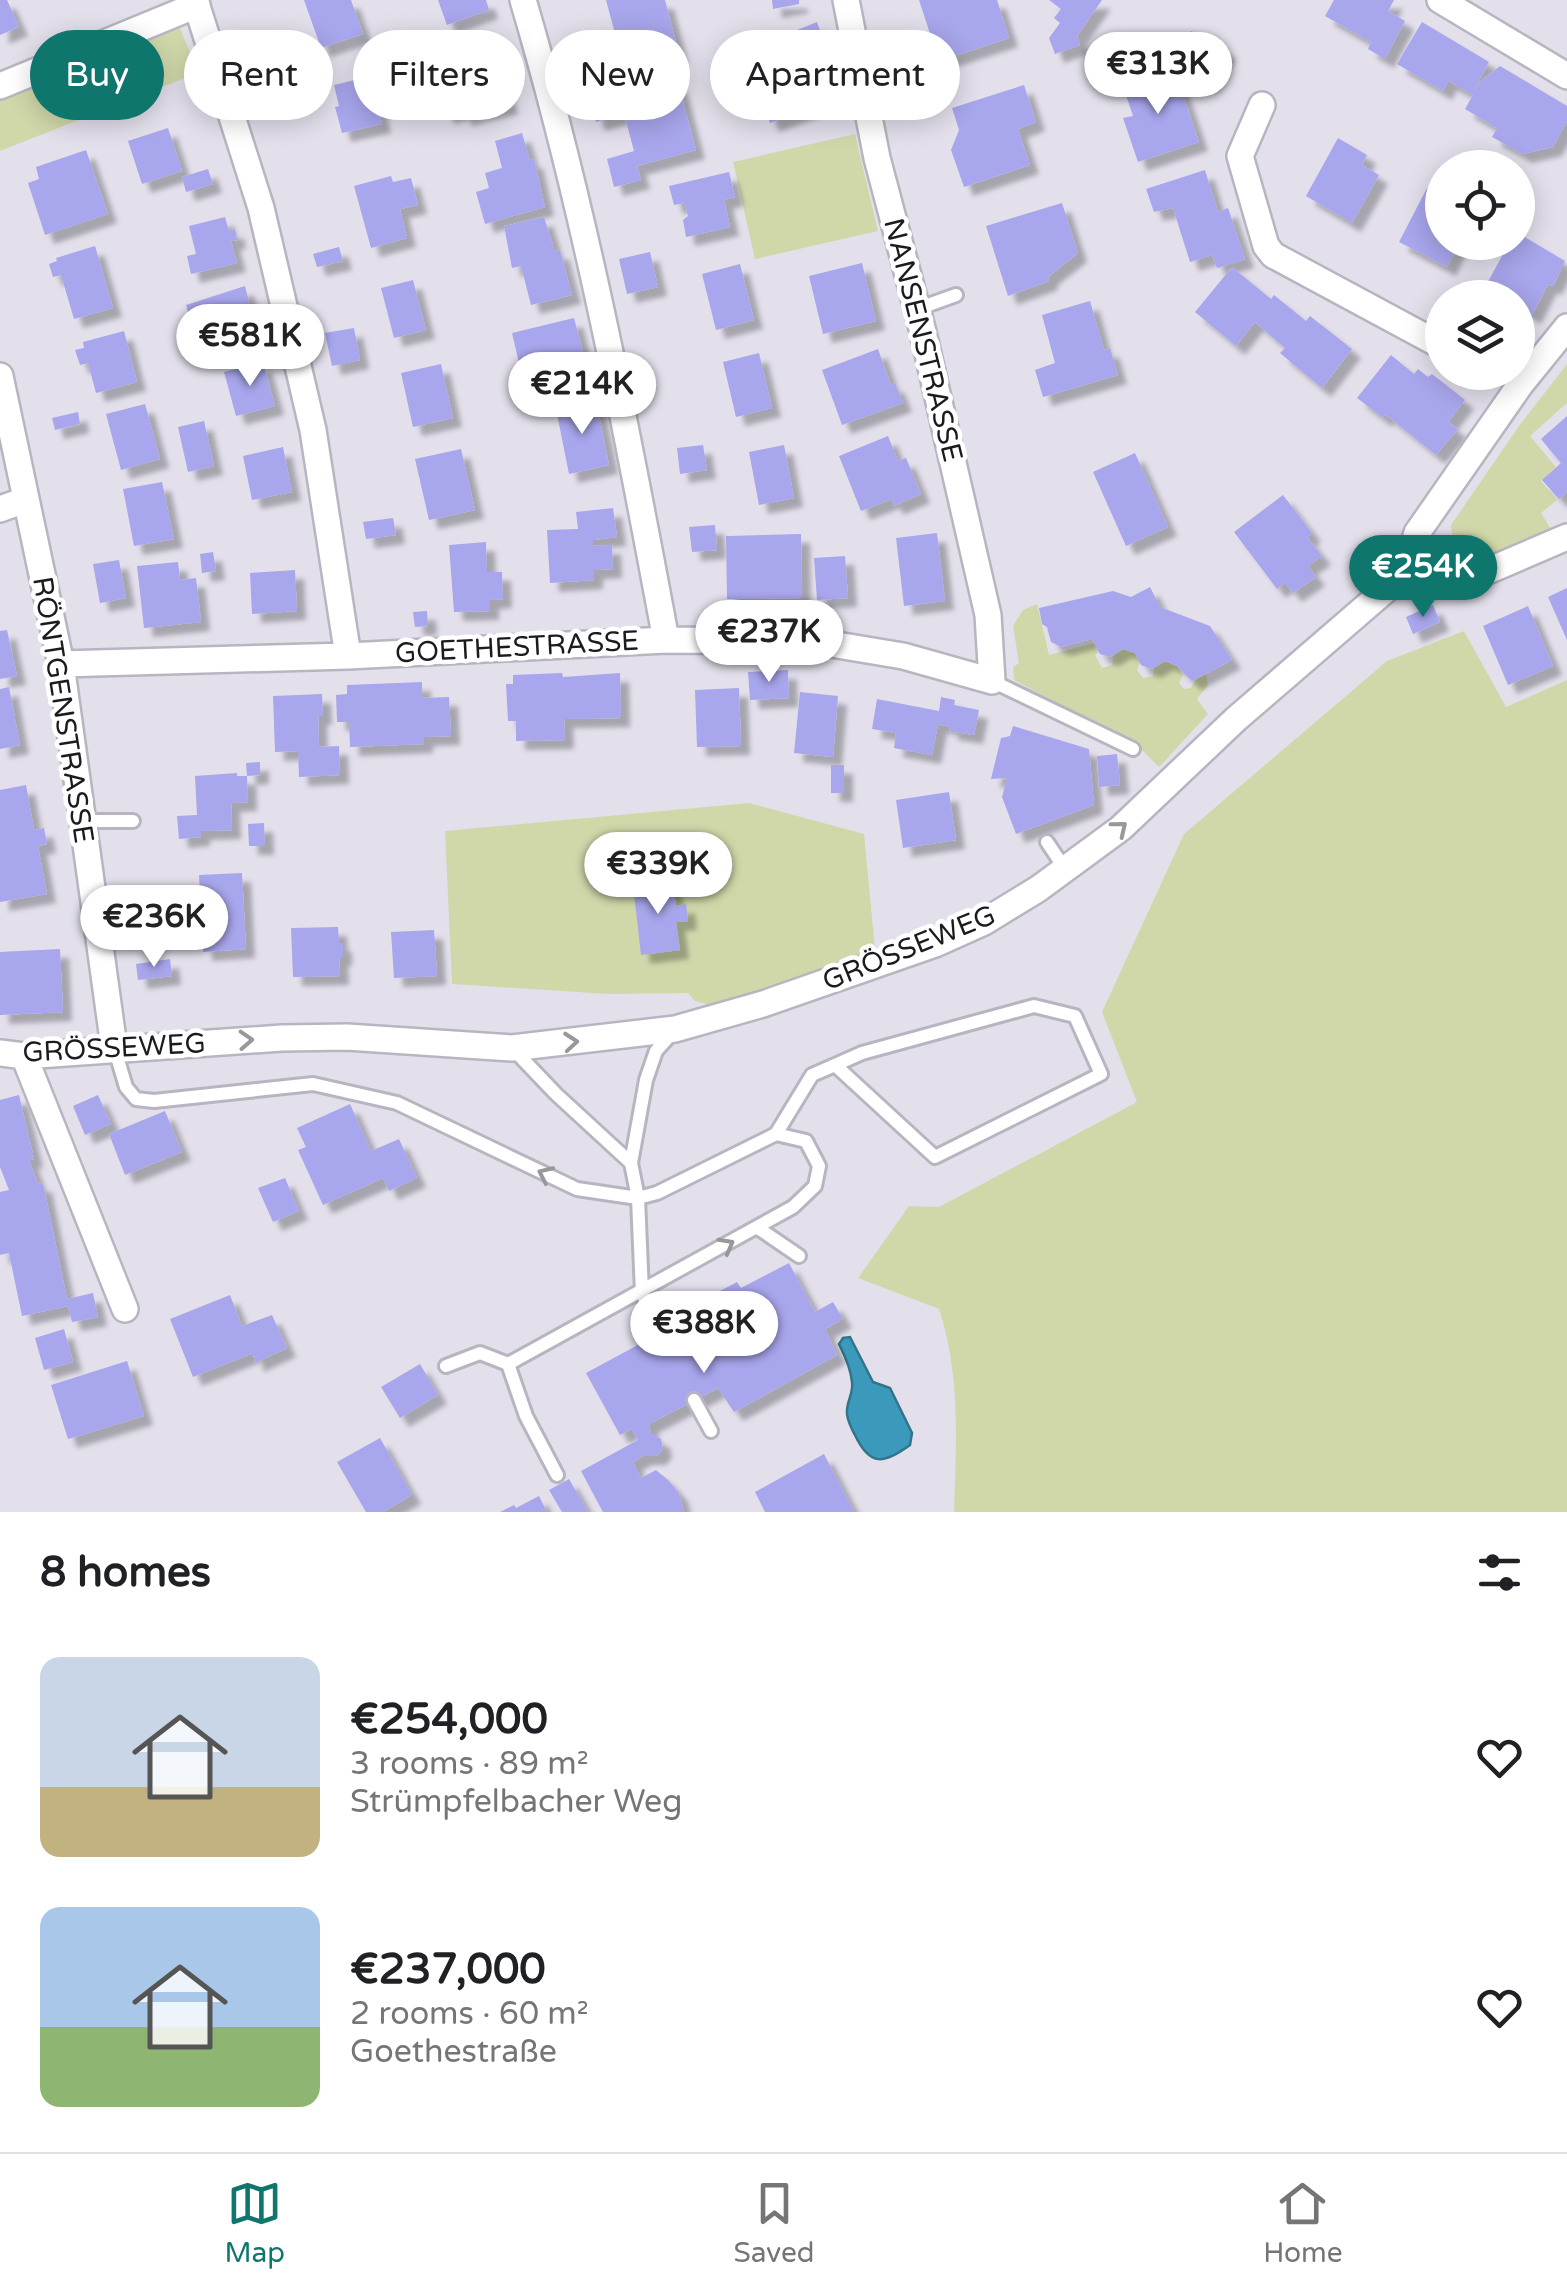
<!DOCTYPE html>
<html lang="en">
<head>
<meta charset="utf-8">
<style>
	body { margin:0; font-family:"Varela Round",sans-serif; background:#f6f6f6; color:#202124; height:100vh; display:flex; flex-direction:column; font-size:38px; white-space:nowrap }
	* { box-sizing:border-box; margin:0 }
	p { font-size:32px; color:#757577 }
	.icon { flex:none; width:55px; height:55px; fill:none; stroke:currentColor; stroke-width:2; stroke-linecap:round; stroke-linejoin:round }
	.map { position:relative; height:1512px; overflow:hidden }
	.drawer { display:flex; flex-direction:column; background:#fff; flex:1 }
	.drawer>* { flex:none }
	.hud { position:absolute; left:30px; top:30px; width:1000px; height:90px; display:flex; gap:20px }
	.buttons { position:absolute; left:1425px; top:150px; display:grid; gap:20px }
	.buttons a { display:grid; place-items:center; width:110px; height:110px; border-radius:50%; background:#fff; box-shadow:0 5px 25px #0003; font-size:50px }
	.price { position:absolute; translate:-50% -85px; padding:0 22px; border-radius:35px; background:#fff; color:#222; font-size:32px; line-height:65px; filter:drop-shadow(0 2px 5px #0008) }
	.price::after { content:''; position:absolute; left:50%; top:60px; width:30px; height:22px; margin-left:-15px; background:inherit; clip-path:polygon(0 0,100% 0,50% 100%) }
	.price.current { background:#0f766e; color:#fff }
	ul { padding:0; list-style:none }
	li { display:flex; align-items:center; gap:30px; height:250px; padding:0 40px }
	li span { display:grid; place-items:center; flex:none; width:280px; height:200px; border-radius:20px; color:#555 }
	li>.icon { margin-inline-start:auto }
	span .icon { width:120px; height:120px; fill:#fffc; stroke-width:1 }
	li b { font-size:42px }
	h2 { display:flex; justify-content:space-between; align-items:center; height:120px; padding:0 40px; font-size:42px }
	.chip { padding:0 35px; border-radius:45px; background:#fff; box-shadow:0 5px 25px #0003; font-size:35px; line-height:90px }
	.chip.current { background:#0f766e; color:#fff }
	.menu { display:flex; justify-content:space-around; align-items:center; height:140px; border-top:2px solid #e0e0e0; background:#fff; font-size:28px; color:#757577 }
	.menu a { display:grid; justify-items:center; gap:5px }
	.menu .current { color:#0f766e }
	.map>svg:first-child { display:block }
	.green { fill:#d0d8aa }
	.water { fill:#3b9abb; stroke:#31748c; stroke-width:2.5 }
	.building { fill:#a8a6ec; filter:url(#shadow) }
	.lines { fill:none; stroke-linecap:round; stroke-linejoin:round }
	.service-casing { stroke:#b8b5c1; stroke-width:18 }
	.minor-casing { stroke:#b8b5c1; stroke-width:30 }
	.service { stroke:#fff; stroke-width:12 }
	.minor { stroke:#fff; stroke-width:25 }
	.oneway { stroke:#98989a }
	.labels { text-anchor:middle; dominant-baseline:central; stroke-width:9; stroke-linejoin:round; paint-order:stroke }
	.street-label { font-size:28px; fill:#1b1a1e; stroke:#fff }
</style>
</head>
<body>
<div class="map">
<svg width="1567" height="1512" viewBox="0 0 1567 1512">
	<defs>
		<filter id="shadow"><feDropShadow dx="9" dy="9" stdDeviation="2.5" flood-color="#0004"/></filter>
	</defs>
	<rect width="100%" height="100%" fill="#e3e0ec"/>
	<path class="green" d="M180 28 198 73 0 151V97L164 30Z
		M855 134 878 231 755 259 733 162Z
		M1567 364V403L1530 436 1556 467 1541 481 1557 500 1541 513 1552 531C1524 544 1455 586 1451 525L1519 426Z
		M1037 604 1049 655 1095 643 1099 652 1095 655 1102 668 1112 665 1114 654 1123 649 1135 653 1140 663 1137 670 1143 678 1153 676 1154 667 1165 661 1177 666 1183 675 1179 683 1184 689 1191 688 1195 680 1206 674 1208 685 1197 699 1208 714 1159 767 1138 746 1014 680 1013 667 1019 663 1013 626 1023 610Z
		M1464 631 1506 707 1567 680V1512H954C956 1444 961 1375 939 1309L858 1278 909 1206 939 1207 1137 1102 1102 1012 1184 834 1387 661Z
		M749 803 864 834 875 949 717 1007 695 1001 688 993 608 994 452 984 445 831Z"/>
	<path class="water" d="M850 1337 873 1382 890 1388 912 1433 910 1445C884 1464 870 1467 855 1435 852 1430 847 1419 847 1413 846 1402 854 1393 852 1382 851 1369 845 1356 839 1344L843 1338Z"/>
	<path class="building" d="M0 0H7L19 27 0 35Z
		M304 0H351L363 34 321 48Z
		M438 0H486L489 10 447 25Z
		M606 0H665L679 54 625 71Z
		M772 0H799V4L773 9Z
		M919 0H997L1009 38 939 61Z
		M1049 0H1102L1077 36 1080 45 1055 54 1049 38 1060 23 1054 18 1061 9Z
		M1334 0H1394L1388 11 1405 21 1385 59 1368 49 1371 42 1325 16Z
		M817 22 829 55 797 66 812 108 770 123 748 63 802 44 797 30Z
		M1422 22 1489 62 1474 90 1482 80 1500 66 1567 106V121L1553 147 1523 154 1492 137 1497 128 1465 109 1473 95 1448 81 1443 91 1397 64Z
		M1191 31 1227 50 1209 83 1173 64Z
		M380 39 389 66 373 72 364 45Z
		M494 48 509 105 463 117 461 111 445 115 436 81 451 77 447 61Z
		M1175 71 1199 142 1138 162 1123 118 1133 116 1123 86Z
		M371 76 382 124 342 133 335 107 339 106 334 85Z
		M678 83 696 150 637 166 641 180 614 187 607 159 634 151 624 114 596 122 588 94 616 86 620 98Z
		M1024 85 1036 122 1018 129 1030 165 964 187 951 150 959 130 952 108Z
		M168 128 182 171 142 184 128 141Z
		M522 133 530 160 534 159 545 207 485 224 476 192 489 188 485 173 502 168 495 141Z
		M1338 138 1367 155 1362 165 1379 175 1352 223 1306 196Z
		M86 150 108 214 45 235 28 183 39 179 36 167Z
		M208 169 213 184 186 192 182 177Z
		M1205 170 1218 212 1228 208 1245 259 1217 268 1212 255 1190 262 1173 208 1154 212 1146 189Z
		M729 172 735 197 724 200 730 227 686 237 683 220 688 216 685 203 674 205 669 186Z
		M391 176 393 182 411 178 418 205 400 209 407 238 371 248 354 186Z
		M1427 188 1442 196V242H1459L1447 267 1399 242Z
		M1062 203 1078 253 1048 277 1049 281 1008 296 986 226Z
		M225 217 229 231 235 229 237 240 231 241 237 263 191 274 187 256 196 254 189 226Z
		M544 217 555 252 560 250 572 295 531 305 521 266 512 268 504 226Z
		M1518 233 1565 261 1553 286 1548 284 1532 315 1518 307V298H1500L1484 289 1502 256 1497 253 1503 242H1518Z
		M95 246 113 308 74 319 61 275 53 277 49 264 57 261 56 258Z
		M339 247 343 261 317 267 313 254Z
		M650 252 658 287 627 294 619 259Z
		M862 263 876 321 823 334 809 276Z
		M740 264 754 320 716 330 702 274Z
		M1232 267 1271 299 1274 295 1306 321 1310 316 1352 349 1322 388 1280 353 1285 348 1255 322 1236 346 1195 312Z
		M413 280 426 330 394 338 381 288Z
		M245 286 256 330 220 340 219 335 196 341 186 305Z
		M1090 301 1104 350 1110 348 1118 375 1043 397 1035 370 1055 363 1042 315Z
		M574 318 590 379 543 391 535 359 519 363 512 333Z
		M354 328 360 360 332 366 325 333Z
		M124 331 137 382 96 393 88 363 80 365 75 350 84 348 83 342Z
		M878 349 891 385 895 383 903 403 842 425 822 370Z
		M759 353 772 408 736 417 723 362Z
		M1391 355 1414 374 1418 369 1428 377 1432 374 1465 400 1448 422 1458 429 1436 455 1385 414 1383 418 1357 398Z
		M263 362 275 406 236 416 224 372Z
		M441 364 453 418 413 427 401 373Z
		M596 401 609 465 569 474 556 409Z
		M145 404 160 459 121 470 106 414Z
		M78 412 80 424 55 430 52 418Z
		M1567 416V492L1559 499 1542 480 1561 463 1541 439Z
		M204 421 214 466 188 472 178 427Z
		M888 436 898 461 906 458 921 494 894 506 892 499 861 511 839 456Z
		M703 445 707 470 680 474 677 448Z
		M784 445 794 498 759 505 749 452Z
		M283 447 292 492 252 500 243 456Z
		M461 449 475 510 429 520 415 459Z
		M1135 453 1168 527 1126 546 1093 472Z
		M162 482 174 539 134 546 123 489Z
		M1283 495 1312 533 1307 537 1322 556 1308 566 1316 577 1293 593 1285 583 1277 589 1234 532Z
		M613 508 617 537 593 540V546L612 545 613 569 594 570V580L550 583 547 530 578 529 576 512Z
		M393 518 396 535 366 539 363 522Z
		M715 525 717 550 692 552 689 527Z
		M937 533 945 601 904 606 896 538Z
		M801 534 802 598 727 599 726 536Z
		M486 542 487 572H502L503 599 490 600V611L454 612 449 545Z
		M213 552 216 571 202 573 200 554Z
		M845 556 848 598 817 600 814 558Z
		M119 560 126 598 100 603 93 564Z
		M178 562 180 580 196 578 201 622 144 628 137 566Z
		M295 570 297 611 252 614 250 573Z
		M1150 587 1160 607 1210 626 1232 660 1192 681 1177 666 1165 661 1152 669 1141 665 1135 653 1123 649 1110 657 1100 654 1092 639 1061 647 1051 642 1047 627 1042 624 1039 608 1113 591 1131 597Z
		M1567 588V640L1548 597Z
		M1433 605 1440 622 1413 634 1406 617Z
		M1528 606 1553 666 1508 685 1483 626Z
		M427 611 428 626 415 627 413 612Z
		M7 630 17 676 0 679V631Z
		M788 670 789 698 750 700 748 672Z
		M562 673 563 677 620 673 621 718 564 719 565 740 516 741V721H508L506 684H513V675Z
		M422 682V698L449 697 451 736 424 737V744L350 747 349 722H337L336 695 347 694V685Z
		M9 687 20 745 0 749V689Z
		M739 688 741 746 697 747 695 690Z
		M800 692 838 696 833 757 794 753Z
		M322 694 323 716H318L319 747 339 746 340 775 299 777 298 751 275 752 273 696Z
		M941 697 955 700 954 705 979 710 974 735 949 731 950 727 938 724 932 755 894 748 896 733 872 729 877 699 939 711Z
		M1013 726 1089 749 1094 805 1016 834 1002 797 1007 778 991 779 1001 738 1010 736Z
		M1117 754 1120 785 1099 787 1097 756Z
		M260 762V775L247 776 248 802 231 803 232 830 201 831V837L179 839 177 816 197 815 195 776 237 773V776H247L246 763Z
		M831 765H844V793H831Z
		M26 785 34 830 44 828 47 844 38 846 47 894 0 902V790Z
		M949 792 956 840 903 848 896 800Z
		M264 823 265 846H249L248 824Z
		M242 873 246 949 203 952 199 875Z
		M672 880 676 906 686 904 688 921 676 922 680 950 641 955 633 885Z
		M338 927 339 943H343V957H339L340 976 293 977 291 928Z
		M434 930 437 976 394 978 391 932Z
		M60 949 63 1012 0 1015V952Z
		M170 959 172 976 138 980 136 964Z
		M19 1095 34 1159 29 1160 38 1184 43 1183 67 1299 93 1293 98 1317 72 1322 68 1306 22 1316 9 1253 0 1255V1192L9 1190 0 1167V1100Z
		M98 1095 111 1124 85 1135 73 1106Z
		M350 1104 371 1151 399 1139 417 1178 389 1191 383 1178 323 1205 298 1150 306 1147 297 1128Z
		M165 1111 182 1152 125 1175 109 1134Z
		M285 1178 299 1211 273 1222 258 1188Z
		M789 1263 815 1312 833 1302 843 1319 825 1329 837 1355 734 1412 718 1388 649 1424 651 1434 661 1439 663 1449 657 1456H643L633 1462 641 1478 656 1470 668 1480 679 1493 684 1512H603L581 1471 638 1440 632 1429 620 1435 586 1373 723 1299 720 1291 737 1282 741 1288Z
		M230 1295 242 1326 272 1315 287 1348 255 1363 253 1353 193 1377 170 1319Z
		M64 1329 73 1362 44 1370 35 1338Z
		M127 1361 144 1416 68 1439 51 1385Z
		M420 1364 438 1395 400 1418 381 1387Z
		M380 1438 412 1495 383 1512H366L337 1462Z
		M824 1454 854 1512H765L755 1492Z
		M569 1479 588 1512H562L549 1490Z
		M539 1496 547 1512H500L514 1505 516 1508Z"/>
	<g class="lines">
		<g class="service-casing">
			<path id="service" d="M917 309 956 295
				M992 681 1133 749
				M83 821H133
				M1047 842 1065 869
				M115 1050 126 1087 136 1099 154 1101 313 1084 397 1103 577 1189 638 1198 657 1193 776 1134 806 1141 819 1166 815 1186 793 1207 508 1364 526 1416 557 1475
				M514 1050 556 1094 631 1163
				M776 1134 812 1075 835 1065 935 1157 1101 1074 1075 1016 1034 1006 862 1053 835 1065
				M758 1228 799 1256
				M659 1334 642 1293 638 1198 631 1163 646 1080 656 1051 674 1031
				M446 1366 480 1353 508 1364
				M694 1400 711 1431"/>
		</g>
		<g class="minor-casing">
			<path id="minor" d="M195 0 261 208 313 430 348 656
				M523 0C585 210 626 425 666 640
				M1440 0 1567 76
				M0 86 197 5
				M1262 105 1240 156 1266 246 1273 255 1442 346
				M0 376 61 664 114 1047
				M0 509 25 500
				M1404 574 1490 570 1567 537
				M61 664 348 656 666 640 813 641 903 656 992 681 988 615 922 328 877 158 846 0
				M0 1053 24 1056 282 1038 347 1037 512 1048 675 1029 763 1004 935 944 984 922 1038 889 1121 828 1236 719 1404 574 1417 533 1520 385 1567 327
				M24 1056 125 1309"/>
		</g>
		<use href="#service" class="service"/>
		<use href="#minor" class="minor"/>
	</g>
	<defs><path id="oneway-chevron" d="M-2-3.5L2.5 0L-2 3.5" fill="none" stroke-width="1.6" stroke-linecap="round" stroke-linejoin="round" transform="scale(2.5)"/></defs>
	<g class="oneway">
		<use href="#oneway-chevron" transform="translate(1120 828) rotate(-39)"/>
		<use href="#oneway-chevron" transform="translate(246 1040) rotate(-3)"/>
		<use href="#oneway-chevron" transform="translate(571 1042) rotate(-5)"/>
		<use href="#oneway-chevron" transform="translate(545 1174) rotate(-155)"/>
		<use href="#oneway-chevron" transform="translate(727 1245) rotate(-29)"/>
	</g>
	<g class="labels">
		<g class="street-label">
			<text transform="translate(923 340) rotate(76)">NANSENSTRASSE</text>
			<text transform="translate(517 647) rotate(-3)">GOETHESTRASSE</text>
			<text transform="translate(63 710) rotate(81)">RÖNTGENSTRASSE</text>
			<text transform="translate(909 948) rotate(-22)">GRÖSSEWEG</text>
			<text transform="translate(114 1048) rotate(-3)">GRÖSSEWEG</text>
		</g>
	</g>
</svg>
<div class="buttons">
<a><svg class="icon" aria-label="locate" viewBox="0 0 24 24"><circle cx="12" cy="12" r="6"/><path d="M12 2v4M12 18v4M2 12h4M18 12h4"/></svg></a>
<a><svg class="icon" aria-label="layers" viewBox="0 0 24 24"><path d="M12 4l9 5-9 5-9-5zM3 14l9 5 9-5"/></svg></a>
</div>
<b class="price" style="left:1158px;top:117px">€313K</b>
<b class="price" style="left:250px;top:389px">€581K</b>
<b class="price" style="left:582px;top:437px">€214K</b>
<b class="price current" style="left:1423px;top:620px">€254K</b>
<b class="price" style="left:769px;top:685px">€237K</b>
<b class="price" style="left:658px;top:917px">€339K</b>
<b class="price" style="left:154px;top:970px">€236K</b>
<b class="price" style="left:704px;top:1376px">€388K</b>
<div class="hud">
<a class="chip current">Buy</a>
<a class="chip">Rent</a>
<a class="chip">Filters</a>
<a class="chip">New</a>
<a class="chip">Apartment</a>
</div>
</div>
<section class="drawer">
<h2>8 homes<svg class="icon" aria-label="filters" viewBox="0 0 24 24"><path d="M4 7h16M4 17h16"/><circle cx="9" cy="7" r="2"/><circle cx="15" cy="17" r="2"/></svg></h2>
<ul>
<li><span style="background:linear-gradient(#c9d6e8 65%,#c2b280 0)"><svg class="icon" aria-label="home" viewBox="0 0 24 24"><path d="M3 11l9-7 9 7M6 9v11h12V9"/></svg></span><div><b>€254,000</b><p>3 rooms · 89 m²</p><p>Strümpfelbacher Weg</p></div><svg class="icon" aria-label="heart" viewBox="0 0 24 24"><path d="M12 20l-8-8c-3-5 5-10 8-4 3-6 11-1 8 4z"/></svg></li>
<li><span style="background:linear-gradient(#a9c7e8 60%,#8fb573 0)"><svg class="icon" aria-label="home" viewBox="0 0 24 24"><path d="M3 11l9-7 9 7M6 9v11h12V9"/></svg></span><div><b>€237,000</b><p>2 rooms · 60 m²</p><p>Goethestraße</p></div><svg class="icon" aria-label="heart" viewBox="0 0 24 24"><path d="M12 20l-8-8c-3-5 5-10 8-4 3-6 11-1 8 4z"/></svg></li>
</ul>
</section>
<nav class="menu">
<a class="current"><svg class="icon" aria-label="map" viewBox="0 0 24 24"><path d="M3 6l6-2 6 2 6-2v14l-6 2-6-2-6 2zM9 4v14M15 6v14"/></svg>Map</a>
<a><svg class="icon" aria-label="saved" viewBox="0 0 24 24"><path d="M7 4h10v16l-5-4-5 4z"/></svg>Saved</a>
<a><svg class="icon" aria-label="home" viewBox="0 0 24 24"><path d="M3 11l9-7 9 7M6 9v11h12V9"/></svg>Home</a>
</nav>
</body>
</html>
